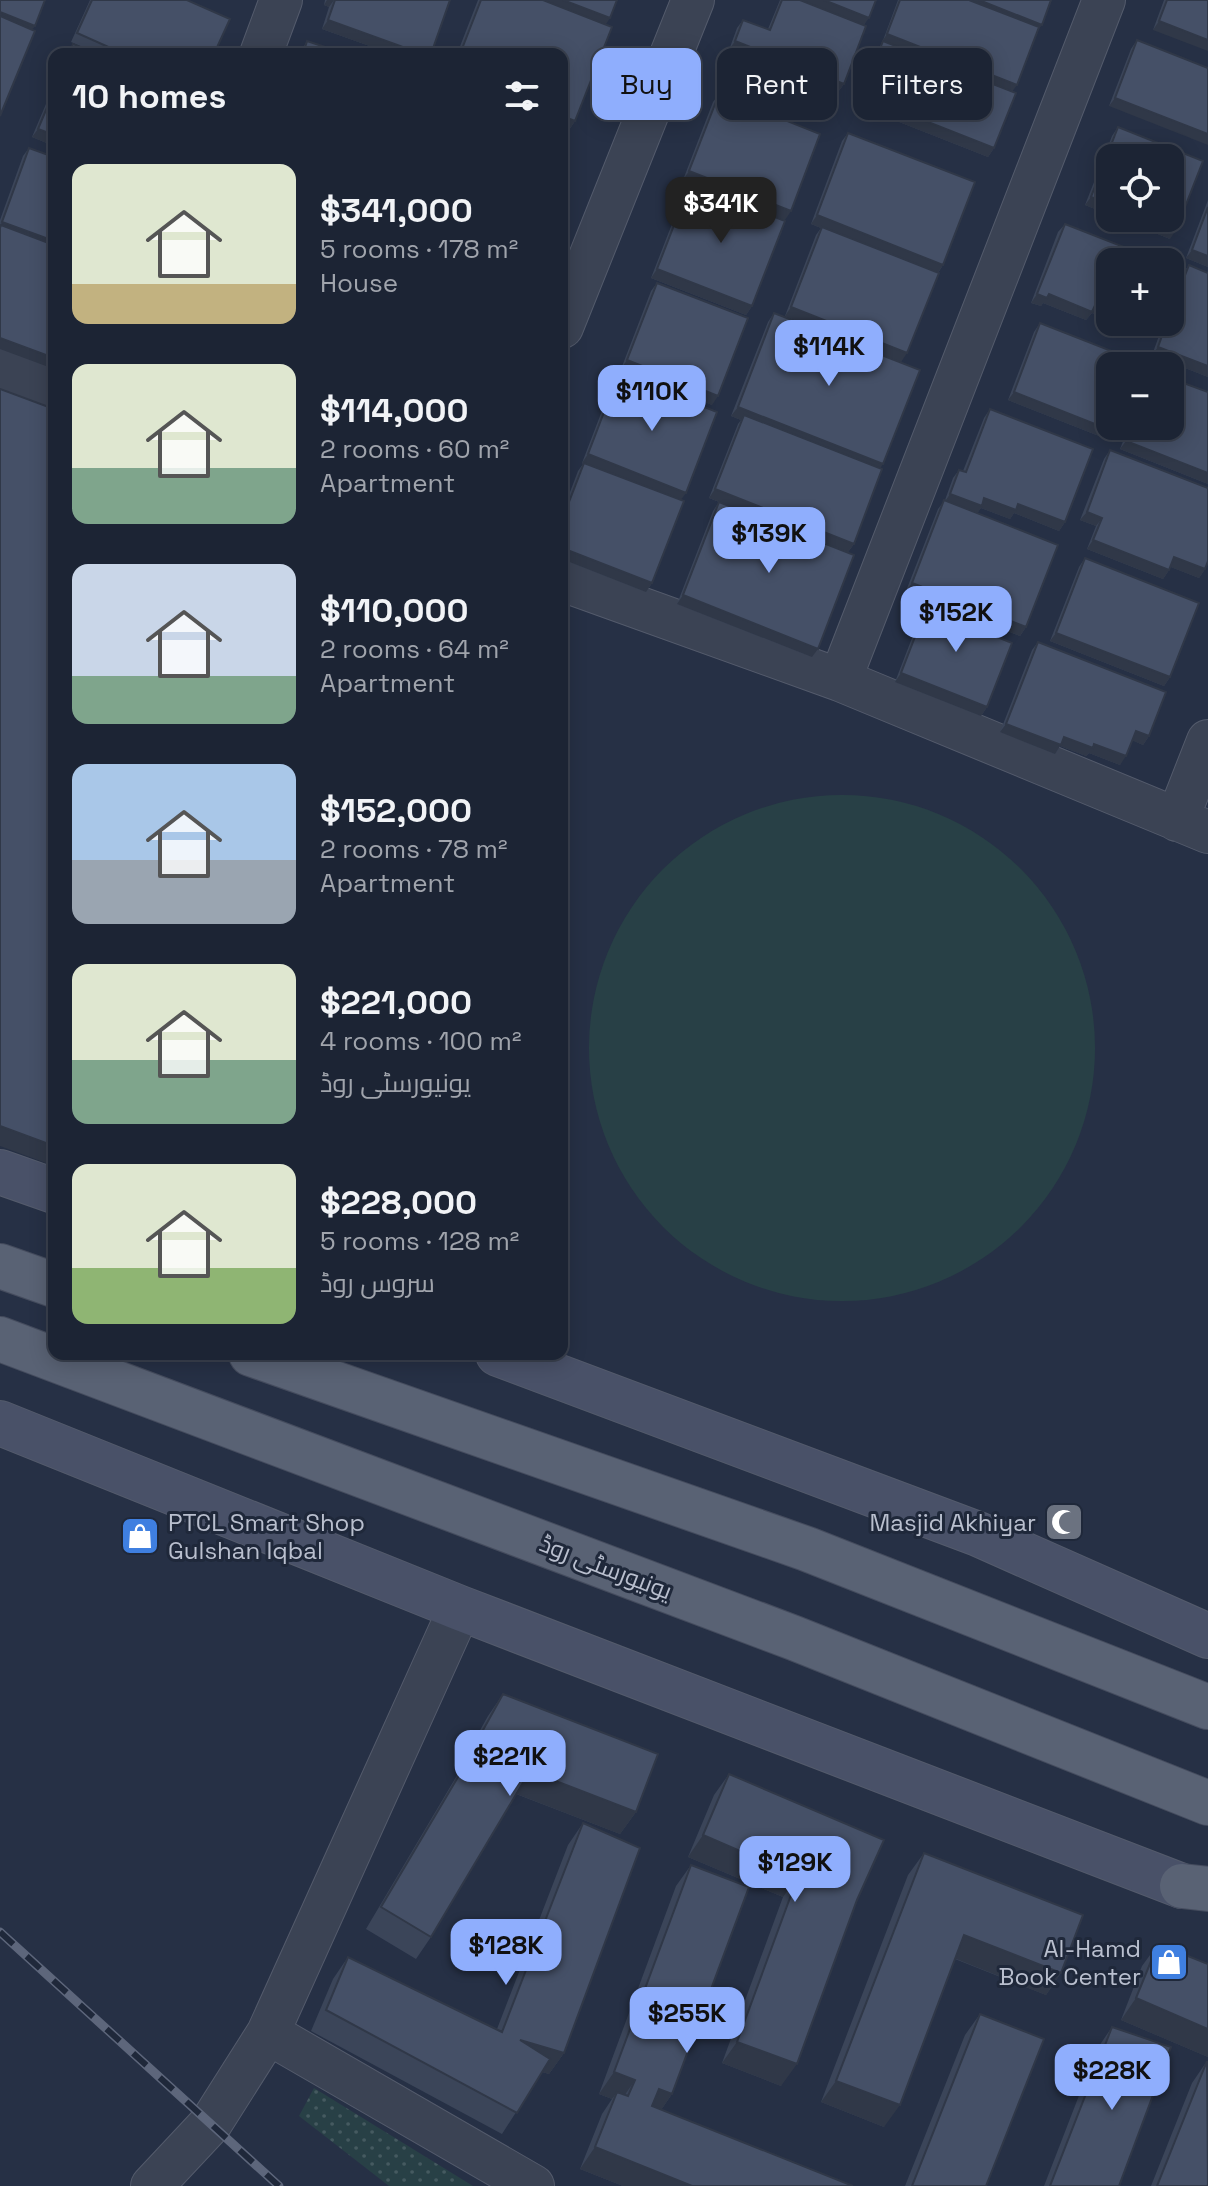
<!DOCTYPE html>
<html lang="en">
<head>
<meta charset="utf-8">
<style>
	body { margin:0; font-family:"Space Grotesk",Cairo,sans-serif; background:#252c3c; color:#f1f3f6; height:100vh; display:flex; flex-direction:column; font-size:30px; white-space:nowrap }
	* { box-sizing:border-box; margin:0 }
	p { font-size:26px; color:#a0a4ac }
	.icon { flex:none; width:44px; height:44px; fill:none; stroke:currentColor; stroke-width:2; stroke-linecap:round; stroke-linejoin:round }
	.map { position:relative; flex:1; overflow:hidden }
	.drawer { position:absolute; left:48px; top:48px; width:520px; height:1312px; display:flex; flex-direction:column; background:#1c2434; border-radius:16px; box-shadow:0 4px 20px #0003,0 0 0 2px #3a414f }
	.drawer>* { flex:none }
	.banner { position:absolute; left:592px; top:48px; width:496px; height:72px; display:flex; gap:16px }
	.fabs { position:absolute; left:1096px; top:144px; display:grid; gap:16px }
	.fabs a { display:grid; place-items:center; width:88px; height:88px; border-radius:16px; background:#1c2434; box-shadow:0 4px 20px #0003,0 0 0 2px #3a414f; font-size:40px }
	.price { position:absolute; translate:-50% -68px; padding:0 18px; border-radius:16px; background:#8faefd; color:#111; font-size:26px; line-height:52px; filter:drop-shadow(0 2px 4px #0008) }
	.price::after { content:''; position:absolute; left:50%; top:48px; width:24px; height:18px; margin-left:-12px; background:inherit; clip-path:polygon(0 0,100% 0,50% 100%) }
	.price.selected { background:#222; color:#fff }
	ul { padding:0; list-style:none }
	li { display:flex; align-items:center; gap:24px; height:200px; padding:0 24px }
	li span { display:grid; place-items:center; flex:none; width:224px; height:160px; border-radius:16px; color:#555 }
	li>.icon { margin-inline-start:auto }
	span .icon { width:96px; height:96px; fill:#fffc; stroke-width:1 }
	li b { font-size:34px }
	h2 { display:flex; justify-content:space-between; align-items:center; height:96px; padding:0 24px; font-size:34px }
	.chip { padding:0 28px; border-radius:16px; background:#1c2434; box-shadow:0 4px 20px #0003,0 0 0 2px #3a414f; font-size:28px; line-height:72px }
	.chip.selected { background:#8faefd; color:#111 }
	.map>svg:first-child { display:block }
	.grass { fill:url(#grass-dots) }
	.park { fill:#284046 }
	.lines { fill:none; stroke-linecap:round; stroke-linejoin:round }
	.street-casing { stroke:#545b6c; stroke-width:44 }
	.secondary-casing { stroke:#545b6c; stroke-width:46 }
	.primary-casing { stroke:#454c5e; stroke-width:46 }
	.street { stroke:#3b4354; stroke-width:42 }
	.secondary { stroke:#495168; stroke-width:44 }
	.primary { stroke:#596274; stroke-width:44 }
	.rail-casing { stroke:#5d667b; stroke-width:9 }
	.rail { stroke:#1f283a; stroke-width:6; stroke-dasharray:18; stroke-linecap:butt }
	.wall { fill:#3b4559 }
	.shaded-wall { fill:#303848 }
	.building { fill:#455067; stroke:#303848; stroke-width:2 }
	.labels { text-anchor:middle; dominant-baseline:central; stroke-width:6; stroke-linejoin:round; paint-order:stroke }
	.poi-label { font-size:24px; fill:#b9bfce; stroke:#1f283a; text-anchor:end }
	.street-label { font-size:24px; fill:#b9bfce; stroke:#1f283a }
</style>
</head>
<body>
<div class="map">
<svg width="1208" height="2186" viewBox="0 0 1208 2186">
	<defs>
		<pattern id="grass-dots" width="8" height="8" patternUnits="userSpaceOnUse" patternTransform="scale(2)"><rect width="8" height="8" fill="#284046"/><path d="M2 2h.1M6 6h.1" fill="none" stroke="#455a60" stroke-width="1.8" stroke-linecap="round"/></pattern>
	</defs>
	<rect width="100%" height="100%" fill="#263045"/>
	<path class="grass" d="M314 2088 473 2186H389L299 2116Z"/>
	<path class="park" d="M589 1048a253 253 0 1 1 506 0a253 253 0 1 1-506 0Z"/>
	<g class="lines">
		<g class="street-casing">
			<path id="street" d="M261 54 281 0
				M562 327 693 0
				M0 367 54 388
				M562 580 840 680 1208 832
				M840 680 1104 0
				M1177 820 1208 741
				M268 2033 533 2186
				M152 2186 211 2123 268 2033 460 1608"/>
		</g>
		<g class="secondary-casing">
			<path id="secondary" d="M0 1172 54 1191
				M498 1354 978 1534 1208 1636
				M0 1423 460 1608 1182 1886"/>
		</g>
		<g class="primary-casing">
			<path id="primary" d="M0 1266 54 1285
				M0 1339 794 1638 1208 1803
				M251 1354 807 1549 1208 1707
				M1182 1886 1208 1889"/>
		</g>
		<use href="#street" class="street"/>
		<use href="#secondary" class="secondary"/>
		<use href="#primary" class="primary"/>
		<g class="rail-casing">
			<path id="rail" d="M0 1932 279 2186"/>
		</g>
		<use href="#rail" class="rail"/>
	</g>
	<path class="wall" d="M90 0H187L214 54H98L71 42Z
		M325 0H450L431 54H392L322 29 329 7 324 5Z
		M478 0H617L605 25 575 121 569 130 562 54H457Z
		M780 0H876L864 25 844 84 838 92 729 50 737 28 743 20 768 29Z
		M898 0H1051L1012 92 994 148 988 157 856 105 877 50 882 43Z
		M1164 0H1208L1153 30Z
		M1137 40 1208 68 1109 106 1131 49Z
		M307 41 346 54H299Z
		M54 85V146L32 137Z
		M719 94 785 220 683 180 713 102Z
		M1118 127 1170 239 1085 205 1112 136Z
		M848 133 943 265 938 273 901 362 785 316 816 235 821 228 811 224 842 141Z
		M29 148 0 349V220L23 156Z
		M690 184 752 306 746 315 651 278 684 193Z
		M1208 200V267L1186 258Z
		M1065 224 1110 262V320L1092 313 1086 320 1043 303 1041 306 1031 303 1058 232Z
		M1189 265 1208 273V377L1152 355 1164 322H1170V307L1182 274Z
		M657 283 712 405 621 369 651 291Z
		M774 313 880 468 854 544 848 552 812 657 677 604 713 511 719 502 836 548 709 498 738 424 741 420 731 416 768 322Z
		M1040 323 1104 438 1008 400 1034 332Z
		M619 373 681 500 652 583 646 592 562 559V513L578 471 583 464 582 463 613 382Z
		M1208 392V484L1120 449 1129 426H1170Z
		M990 409 1065 522 1059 531 1014 513 1010 519 981 508 977 513 1026 627 1020 636 963 614 962 616 987 633V707L981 716 895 682 924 607 928 600 906 591 938 509 945 500 953 478 959 470 963 471 984 418Z
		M1110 450 1205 569 1199 578 1171 567 1163 579 1087 549 1096 526 1080 520 1104 459Z
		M1085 558 1170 677 1164 686 1050 641 1079 567Z
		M1038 642 1149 736 1143 745 1132 740 1120 765 1089 753 1086 756 1060 746 1055 754 1000 732 1032 650Z
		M503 1694 636 1812 620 1834 516 1794 431 1937 416 1959 366 1929 459 1772 457 1771 488 1716Z
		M729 1774 857 1900 781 2086 722 2063 783 1897 688 1857 714 1795Z
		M583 1823 564 2053 549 2074 542 2072 502 2134 311 2031 333 1979 348 1957 497 2029 568 1845Z
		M924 1853 1061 1973 1046 1995 955 1959 884 2127 821 2102 908 1875Z
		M691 1865 672 2094 661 2110 853 2186H623L580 2169 602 2114 612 2099 599 2094 676 1886Z
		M1158 1944 1208 1964V2057L1121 2020 1142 1966Z
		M980 2014 986 2186H905L965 2035Z
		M1112 2027 1119 2186H1044L1097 2049Z
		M1207 2061 1208 2186H1151L1192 2083Z"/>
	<path class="shaded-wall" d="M327 0H334L329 7 324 5Z
		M535 0H563L610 18 604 27Z
		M796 0H824L869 18 863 26Z
		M950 0H979L1042 25 1036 33Z
		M0 12 35 26 29 34 0 23Z
		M328 20 406 48 402 54H392L322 29Z
		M1159 21 1208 40V51L1153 30Z
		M887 34 1017 85 1011 93 881 43Z
		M735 41 844 84 838 92 729 50Z
		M862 96 994 148 988 157 856 105Z
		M1115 98 1208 134V145L1109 106Z
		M562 116 575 121 569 130 562 127Z
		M38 129 54 135V146L32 137Z
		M689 171 791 211 785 220 683 180Z
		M1091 197 1110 204V215L1085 205Z
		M817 215 943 265 937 274 811 224Z
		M1118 218H1146L1176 230 1170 239Z
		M2 222 54 241V252L0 226Z
		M1192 250 1208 256V267L1186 258Z
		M657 269 752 306 746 315 651 278Z
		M1037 294H1049L1096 303 1110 309V320L1092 313 1086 320 1043 303 1041 306 1031 303Z
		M791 307 907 353 901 362 785 316Z
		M0 338 54 358V369L0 349Z
		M1158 347 1208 366V377L1152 355Z
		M627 360 718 396 712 405 621 369Z
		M1014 392 1110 430 1104 438 1008 400Z
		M738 407 883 464 877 473 744 415 741 420 731 416Z
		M1126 441 1208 473V484L1120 449Z
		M588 454 686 493 680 501 582 463Z
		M715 489 854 544 848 552 709 498Z
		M950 494 1018 504 1065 522 1059 531 1014 513 1010 519 981 508 976 515 944 503Z
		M1087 512 1102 518 1096 526 1080 520Z
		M1093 540 1169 570 1163 579 1087 549Z
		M562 548 652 583 646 592 562 559Z
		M1174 557 1205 569 1199 578 1168 566Z
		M912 583 1026 627 1020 636 906 591Z
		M683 595 818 649 812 657 677 604Z
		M1056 633 1170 677 1164 686 1050 641Z
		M901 673 987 707 981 716 895 682Z
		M1006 724 1094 744 1126 756 1120 765 1089 753 1086 756 1060 746 1055 754 1000 732Z
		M1136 731 1149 736 1143 745 1129 739Z
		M0 1126 54 1146V1166L0 1146Z
		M472 1750H474L459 1772 457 1771Z
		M530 1771 636 1812 620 1834 514 1793Z
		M703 1835 798 1876 783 1897 688 1857Z
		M964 1935 1061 1973 1046 1995 949 1956Z
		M1136 1998 1208 2029V2057L1121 2020Z
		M520 2040 564 2053 549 2074 504 2061Z
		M737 2042 797 2064 781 2086 722 2063Z
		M614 2072 635 2080 620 2102 617 2092 612 2099 599 2094Z
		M836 2081 900 2105 884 2127 821 2102Z
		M659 2089 672 2094 657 2116 644 2111Z
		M595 2147 692 2186H623L580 2169Z"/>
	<path class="building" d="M0 0H45L35 26 0 12Z
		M92 0H187L230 19 214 54H124L77 33Z
		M335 0H450L431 54H412L405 51 406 48 328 20Z
		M481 0H543L612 27 575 121 562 116V54H460Z
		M563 0H617L610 18Z
		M782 0H800L866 26 844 84 735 41 743 20 770 30Z
		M824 0H876L869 18Z
		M900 0H969L1039 27 1017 85 887 34Z
		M979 0H1051L1042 25Z
		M1167 0H1208V40L1159 21Z
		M0 16 35 31 0 116Z
		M1137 40 1208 68V134L1115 98Z
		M307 41 346 54H303Z
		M883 41 1016 93 994 148 862 96Z
		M73 44 97 54H69Z
		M54 91V135L38 129Z
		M719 94 820 134 791 211 689 171Z
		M1118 127 1203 161 1176 230 1146 218H1170V158H1110V204L1091 197Z
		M848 133 975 182 943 265 817 215Z
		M29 148 54 157V241L2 222Z
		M690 184 785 221 752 306 657 269Z
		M1208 207V256L1192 250Z
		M1065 224 1162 262H1110V309L1096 303 1092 312 1049 294 1047 298 1037 294Z
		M1 225 54 245V358L0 338V228Z
		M822 227 939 273 907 353 791 307Z
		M1189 265 1208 273V366L1158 347 1167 322H1170V314Z
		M657 283 748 318 718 396 627 360Z
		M774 313 920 370 883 464 738 407Z
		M1040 323 1137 361 1135 366H1110V426H1112L1110 430 1014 392Z
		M619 373 717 412 686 493 588 454Z
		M1170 378 1208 392V473L1126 441 1132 426H1170Z
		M0 389 54 409V1146L0 1126Z
		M990 409 1093 449 1065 522 1018 504 1016 510 984 498 982 506 950 494 959 470 966 472Z
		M744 415 882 469 854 544 715 489Z
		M1110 450 1208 488V561L1205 569 1174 557 1169 570 1093 540 1102 518 1087 512Z
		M584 463 684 501 652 583 562 548V520Z
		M944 500 1058 545 1026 627 912 583Z
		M719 502 854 555 818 649 683 595Z
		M1085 558 1199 603 1170 677 1056 633Z
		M930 598 964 611 962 616 989 627 987 633 1012 643 987 707 901 673Z
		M1038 642 1166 692 1149 736 1136 731 1126 756 1094 744 1093 748 1064 737 1061 745 1006 724Z
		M503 1694 658 1754 636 1812 530 1771 431 1937 381 1907 474 1750H472Z
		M729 1774 884 1840 857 1900 797 2064 737 2042 798 1876 703 1835Z
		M583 1823 640 1848 564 2053 520 2040 550 2059 517 2113 326 2010 348 1957 502 2032Z
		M924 1853 1083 1915 1061 1973 964 1935 900 2105 836 2081Z
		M691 1865 749 1887 672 2094 659 2089 652 2106 853 2186H692L595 2147 617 2092 628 2096 635 2080 614 2072Z
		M1158 1944 1208 1964V2029L1136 1998Z
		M980 2014 1044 2039 986 2186H912Z
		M1112 2027 1171 2047 1119 2186H1050Z
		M1207 2061 1208 2186H1157Z"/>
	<defs>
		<g id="mosque-square" transform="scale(2)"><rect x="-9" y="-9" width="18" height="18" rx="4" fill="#6b7280" stroke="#1f283a"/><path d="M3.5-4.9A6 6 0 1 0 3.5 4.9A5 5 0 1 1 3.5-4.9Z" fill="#fff"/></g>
		<g id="shop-square" transform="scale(2)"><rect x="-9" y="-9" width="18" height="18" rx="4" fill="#3f7fe0" stroke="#1f283a"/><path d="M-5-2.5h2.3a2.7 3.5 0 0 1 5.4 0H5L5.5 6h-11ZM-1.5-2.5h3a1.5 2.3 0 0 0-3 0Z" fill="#fff"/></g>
	</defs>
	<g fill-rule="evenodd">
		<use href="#mosque-square" x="1064" y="1522"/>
		<use href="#shop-square" x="140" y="1536"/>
		<use href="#shop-square" x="1169" y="1962"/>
	</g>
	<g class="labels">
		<g class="poi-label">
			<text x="168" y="1522" text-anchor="start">PTCL Smart Shop<tspan x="168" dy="28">Gulshan Iqbal</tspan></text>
			<text x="1036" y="1522">Masjid Akhiyar</text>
			<text x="1141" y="1948">Al-Hamd<tspan x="1141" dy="28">Book Center</tspan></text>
		</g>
		<g class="street-label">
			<text transform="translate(606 1567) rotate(21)">یونیورسٹی روڈ</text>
		</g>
	</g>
</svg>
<div class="fabs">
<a><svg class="icon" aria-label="locate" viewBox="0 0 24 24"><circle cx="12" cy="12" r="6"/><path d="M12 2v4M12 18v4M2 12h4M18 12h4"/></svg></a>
<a>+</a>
<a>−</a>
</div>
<b class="price selected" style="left:721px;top:245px">$341K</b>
<b class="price" style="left:829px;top:388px">$114K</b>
<b class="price" style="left:652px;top:433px">$110K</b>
<b class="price" style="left:769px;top:575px">$139K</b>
<b class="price" style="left:956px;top:654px">$152K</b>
<b class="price" style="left:510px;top:1798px">$221K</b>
<b class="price" style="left:795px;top:1904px">$129K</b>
<b class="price" style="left:506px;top:1987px">$128K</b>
<b class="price" style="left:687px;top:2055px">$255K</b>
<b class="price" style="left:1112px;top:2112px">$228K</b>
<div class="banner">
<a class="chip selected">Buy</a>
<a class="chip">Rent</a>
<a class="chip">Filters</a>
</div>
<section class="drawer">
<h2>10 homes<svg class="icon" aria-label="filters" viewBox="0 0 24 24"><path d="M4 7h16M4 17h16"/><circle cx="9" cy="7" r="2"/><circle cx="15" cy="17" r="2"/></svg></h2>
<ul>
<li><span style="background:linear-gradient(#dfe7d0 75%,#c2b280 0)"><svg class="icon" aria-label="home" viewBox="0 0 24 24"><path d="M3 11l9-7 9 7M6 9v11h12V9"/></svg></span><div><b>$341,000</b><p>5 rooms · 178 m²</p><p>House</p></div></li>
<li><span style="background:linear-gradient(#dfe7d0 65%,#7fa58c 0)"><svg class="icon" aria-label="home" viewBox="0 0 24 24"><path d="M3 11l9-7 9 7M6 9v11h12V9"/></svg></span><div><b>$114,000</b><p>2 rooms · 60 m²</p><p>Apartment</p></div></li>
<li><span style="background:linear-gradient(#c9d6e8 70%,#7fa58c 0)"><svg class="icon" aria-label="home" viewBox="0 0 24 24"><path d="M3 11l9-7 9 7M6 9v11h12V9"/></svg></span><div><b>$110,000</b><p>2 rooms · 64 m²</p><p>Apartment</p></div></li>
<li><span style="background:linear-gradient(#a9c7e8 60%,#9aa5b1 0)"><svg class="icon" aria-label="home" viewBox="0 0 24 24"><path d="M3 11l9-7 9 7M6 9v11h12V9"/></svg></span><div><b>$152,000</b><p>2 rooms · 78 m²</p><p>Apartment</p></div></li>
<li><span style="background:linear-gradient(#dfe7d0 60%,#7fa58c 0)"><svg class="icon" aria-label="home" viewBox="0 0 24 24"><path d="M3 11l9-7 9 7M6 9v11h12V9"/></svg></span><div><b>$221,000</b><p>4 rooms · 100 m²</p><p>یونیورسٹی روڈ</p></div></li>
<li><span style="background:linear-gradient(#dfe7d0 65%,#8fb573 0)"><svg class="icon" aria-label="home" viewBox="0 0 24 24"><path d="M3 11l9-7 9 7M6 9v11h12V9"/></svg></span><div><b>$228,000</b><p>5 rooms · 128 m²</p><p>سروس روڈ</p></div></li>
</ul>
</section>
</div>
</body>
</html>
